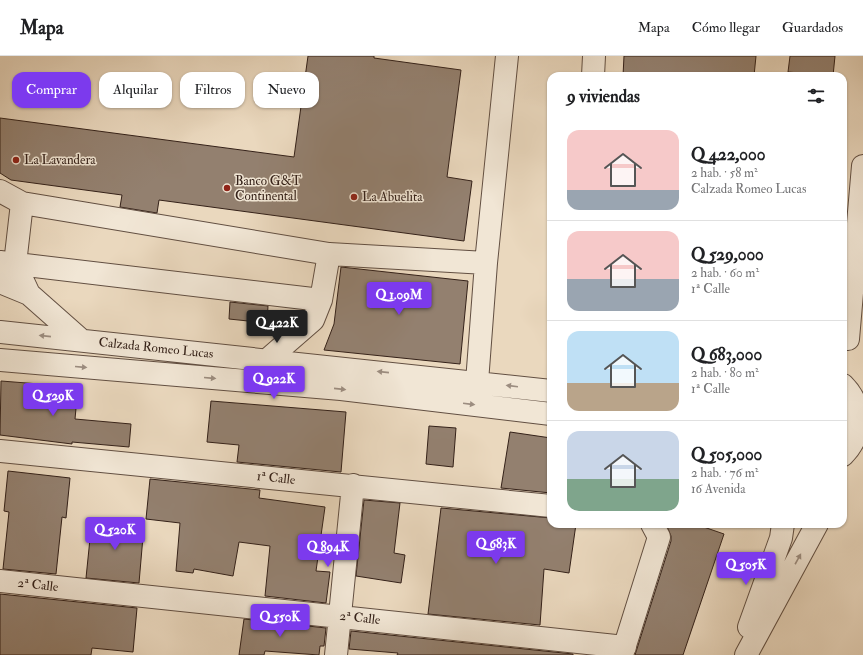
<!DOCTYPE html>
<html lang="es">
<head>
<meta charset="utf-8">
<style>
	body { margin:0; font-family:"IM FELL Double Pica",serif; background:#f2f2f2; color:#202124; height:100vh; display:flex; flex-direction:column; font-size:15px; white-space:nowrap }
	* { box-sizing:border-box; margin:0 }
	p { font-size:13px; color:#757577 }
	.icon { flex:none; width:22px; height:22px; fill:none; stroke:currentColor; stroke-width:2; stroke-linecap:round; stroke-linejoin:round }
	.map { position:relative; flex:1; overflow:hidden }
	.drawer { position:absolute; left:547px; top:16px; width:300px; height:456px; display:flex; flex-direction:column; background:#fff; border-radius:12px; box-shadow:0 1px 3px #0004 }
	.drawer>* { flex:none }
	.guide { position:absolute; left:12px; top:16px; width:380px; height:36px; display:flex; gap:8px }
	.price { position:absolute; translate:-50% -34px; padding:0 9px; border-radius:4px; background:#7c3aed; color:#fff; font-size:13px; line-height:26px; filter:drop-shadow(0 1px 2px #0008) }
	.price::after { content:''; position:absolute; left:50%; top:24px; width:12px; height:9px; margin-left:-6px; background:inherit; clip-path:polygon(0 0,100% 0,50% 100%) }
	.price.selected { background:#222; color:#fff }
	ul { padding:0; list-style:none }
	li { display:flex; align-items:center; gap:12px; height:100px; padding:0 20px }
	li+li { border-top:1px solid #e0e0e0 }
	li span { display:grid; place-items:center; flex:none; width:112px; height:80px; border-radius:12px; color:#555 }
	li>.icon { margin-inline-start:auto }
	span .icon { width:48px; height:48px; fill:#fffc; stroke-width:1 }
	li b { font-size:17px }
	h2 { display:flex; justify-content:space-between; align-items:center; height:48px; padding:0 20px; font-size:17px }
	.tag { padding:0 14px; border-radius:12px; background:#fff; box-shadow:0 1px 3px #0004; font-size:14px; line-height:36px }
	.tag.selected { background:#7c3aed; color:#fff }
	header { display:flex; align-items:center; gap:24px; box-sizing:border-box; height:56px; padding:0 20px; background:#fff; border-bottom:1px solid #e0e0e0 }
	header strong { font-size:19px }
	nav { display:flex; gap:22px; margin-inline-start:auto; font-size:14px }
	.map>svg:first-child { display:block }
	.building { fill:#93806f; stroke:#342119 }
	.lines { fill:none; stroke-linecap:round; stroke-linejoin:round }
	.minor-casing { stroke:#624f42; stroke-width:24 }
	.minor { stroke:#f1e6d5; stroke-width:22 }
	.oneway { fill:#9c8d80 }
	.poi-dot { fill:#8f2418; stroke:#f1e6d5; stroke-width:1.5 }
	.labels { text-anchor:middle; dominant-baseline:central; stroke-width:3; stroke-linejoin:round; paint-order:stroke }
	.poi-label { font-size:13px; fill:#342119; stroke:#f1e6d5; text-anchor:start }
	.street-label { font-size:13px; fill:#342119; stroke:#f1e6d5 }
</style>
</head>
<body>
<header>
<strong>Mapa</strong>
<nav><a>Mapa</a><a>Cómo llegar</a><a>Guardados</a></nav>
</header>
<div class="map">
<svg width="863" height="599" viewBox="0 0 863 599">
	<rect width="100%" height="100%" fill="#ead8be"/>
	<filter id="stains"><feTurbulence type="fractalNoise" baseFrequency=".005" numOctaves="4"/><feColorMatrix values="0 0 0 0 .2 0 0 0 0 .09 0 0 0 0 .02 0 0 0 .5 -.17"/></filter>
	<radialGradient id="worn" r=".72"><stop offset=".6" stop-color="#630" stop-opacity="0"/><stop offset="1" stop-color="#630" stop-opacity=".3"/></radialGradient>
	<path class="building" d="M308 0H374V2L461 14 447 121 472 125 464 185 159 144 157 157 120 151 122 139 11 124 0 117V62L294 101Z
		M624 0H756L754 20H623Z
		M790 0H835L833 20 788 16Z
		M341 211 468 225 460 308 324 294 334 268Z
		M230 246 268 250 267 267 229 263Z
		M1 325 78 331 75 363 131 368 129 391 72 386V388L0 379Z
		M211 345 346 356 341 416 237 406 239 389 207 386Z
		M429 370 456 372 453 411 426 408Z
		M510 376 551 382V437L501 432Z
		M8 415 70 422 66 462 62 461 56 518 3 513 9 456 4 455Z
		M150 423 260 434 259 442 325 451 316 515 330 516 326 547 265 540 270 490 239 486 233 520 194 513 193 517 176 515 180 467 146 463Z
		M364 444 400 447 394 497 405 499 401 527 356 520Z
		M441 452 551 462V468H576L569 517 544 513 540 569 428 558Z
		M92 463 144 469 139 527 86 522Z
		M666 468H695L724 478 683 599H635L671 485V480Z
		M0 538 137 552 133 596 92 592 91 599H0Z
		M244 563 326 572 324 590H320L319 599 265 595 264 599H239Z
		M351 575 573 598V599H397L398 597 349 593Z"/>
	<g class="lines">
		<g class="minor-casing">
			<path id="minor" d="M593 20 594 0
				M0 135 22 147 329 198 486 207
				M22 147 15 208 29 238 81 284
				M0 206 321 244
				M0 226 29 238
				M0 276 551 335
				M848 283 863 110
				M0 304 341 333 551 358
				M267 304 313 264 321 244 329 198
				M477 326 486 207 507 0
				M843 329C863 349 863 379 843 399
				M0 395 551 450
				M0 525 625 591
				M749 571 781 482 783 468
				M336 599 353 429
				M622 599 659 481 652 468
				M746 599 817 468"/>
		</g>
		<use href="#minor" class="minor"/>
	</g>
	<defs><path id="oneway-solid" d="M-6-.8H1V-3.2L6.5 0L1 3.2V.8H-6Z"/></defs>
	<g class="oneway">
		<use href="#oneway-solid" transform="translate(45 280) rotate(-174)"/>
		<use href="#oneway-solid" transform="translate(81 311) rotate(5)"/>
		<use href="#oneway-solid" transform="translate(383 316) rotate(-174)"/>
		<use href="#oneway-solid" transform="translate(210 322) rotate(5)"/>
		<use href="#oneway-solid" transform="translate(512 330) rotate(-173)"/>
		<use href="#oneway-solid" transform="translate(340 333) rotate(6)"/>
		<use href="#oneway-solid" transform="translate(469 348) rotate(7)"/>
		<use href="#oneway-solid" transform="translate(798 503) rotate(-61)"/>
	</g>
	<g class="poi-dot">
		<circle cx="16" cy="104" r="4"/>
		<circle cx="227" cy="132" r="4"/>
		<circle cx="354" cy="141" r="4"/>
	</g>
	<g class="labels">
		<g class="poi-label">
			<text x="24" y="104">La Lavandera</text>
			<text x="235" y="125">Banco G&amp;T<tspan x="235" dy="15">Continental</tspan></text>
			<text x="362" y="141">La Abuelita</text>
		</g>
		<g class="street-label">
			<text transform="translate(156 292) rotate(6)">Calzada Romeo Lucas</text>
			<text transform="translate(276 422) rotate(6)">1ª Calle</text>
			<text transform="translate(38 529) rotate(6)">2ª Calle</text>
			<text transform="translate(360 562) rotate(6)">2ª Calle</text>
		</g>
	</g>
	<rect width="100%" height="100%" filter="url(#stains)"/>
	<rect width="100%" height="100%" fill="url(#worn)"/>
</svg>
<b class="price" style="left:399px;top:260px">Q 1.09M</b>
<b class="price selected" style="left:277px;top:288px">Q 422K</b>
<b class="price" style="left:274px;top:344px">Q 922K</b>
<b class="price" style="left:53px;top:361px">Q 529K</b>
<b class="price" style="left:115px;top:495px">Q 520K</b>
<b class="price" style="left:496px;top:509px">Q 683K</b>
<b class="price" style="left:328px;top:512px">Q 894K</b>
<b class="price" style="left:746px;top:530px">Q 505K</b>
<b class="price" style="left:280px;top:582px">Q 550K</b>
<div class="guide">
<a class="tag selected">Comprar</a>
<a class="tag">Alquilar</a>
<a class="tag">Filtros</a>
<a class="tag">Nuevo</a>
</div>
<section class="drawer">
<h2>9 viviendas<svg class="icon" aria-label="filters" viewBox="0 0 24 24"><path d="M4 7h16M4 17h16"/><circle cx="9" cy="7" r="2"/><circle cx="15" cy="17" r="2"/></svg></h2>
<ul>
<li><span style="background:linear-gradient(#f6c9c9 75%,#9aa5b1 0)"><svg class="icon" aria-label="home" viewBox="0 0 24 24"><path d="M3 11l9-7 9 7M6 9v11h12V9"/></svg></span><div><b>Q 422,000</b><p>2 hab. · 58 m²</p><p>Calzada Romeo Lucas</p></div></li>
<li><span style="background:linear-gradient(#f6c9c9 60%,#9aa5b1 0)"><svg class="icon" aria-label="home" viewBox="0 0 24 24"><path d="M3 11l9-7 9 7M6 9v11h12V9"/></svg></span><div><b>Q 529,000</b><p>2 hab. · 60 m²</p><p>1ª Calle</p></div></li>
<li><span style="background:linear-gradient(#bfe0f5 65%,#b9a48a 0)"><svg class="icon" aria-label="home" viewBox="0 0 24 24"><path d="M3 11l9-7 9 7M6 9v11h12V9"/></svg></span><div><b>Q 683,000</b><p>2 hab. · 80 m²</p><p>1ª Calle</p></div></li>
<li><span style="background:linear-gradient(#c9d6e8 60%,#7fa58c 0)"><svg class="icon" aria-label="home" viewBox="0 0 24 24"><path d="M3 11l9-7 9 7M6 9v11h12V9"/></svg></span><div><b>Q 505,000</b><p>2 hab. · 76 m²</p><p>16 Avenida</p></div></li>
</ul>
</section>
</div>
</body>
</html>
